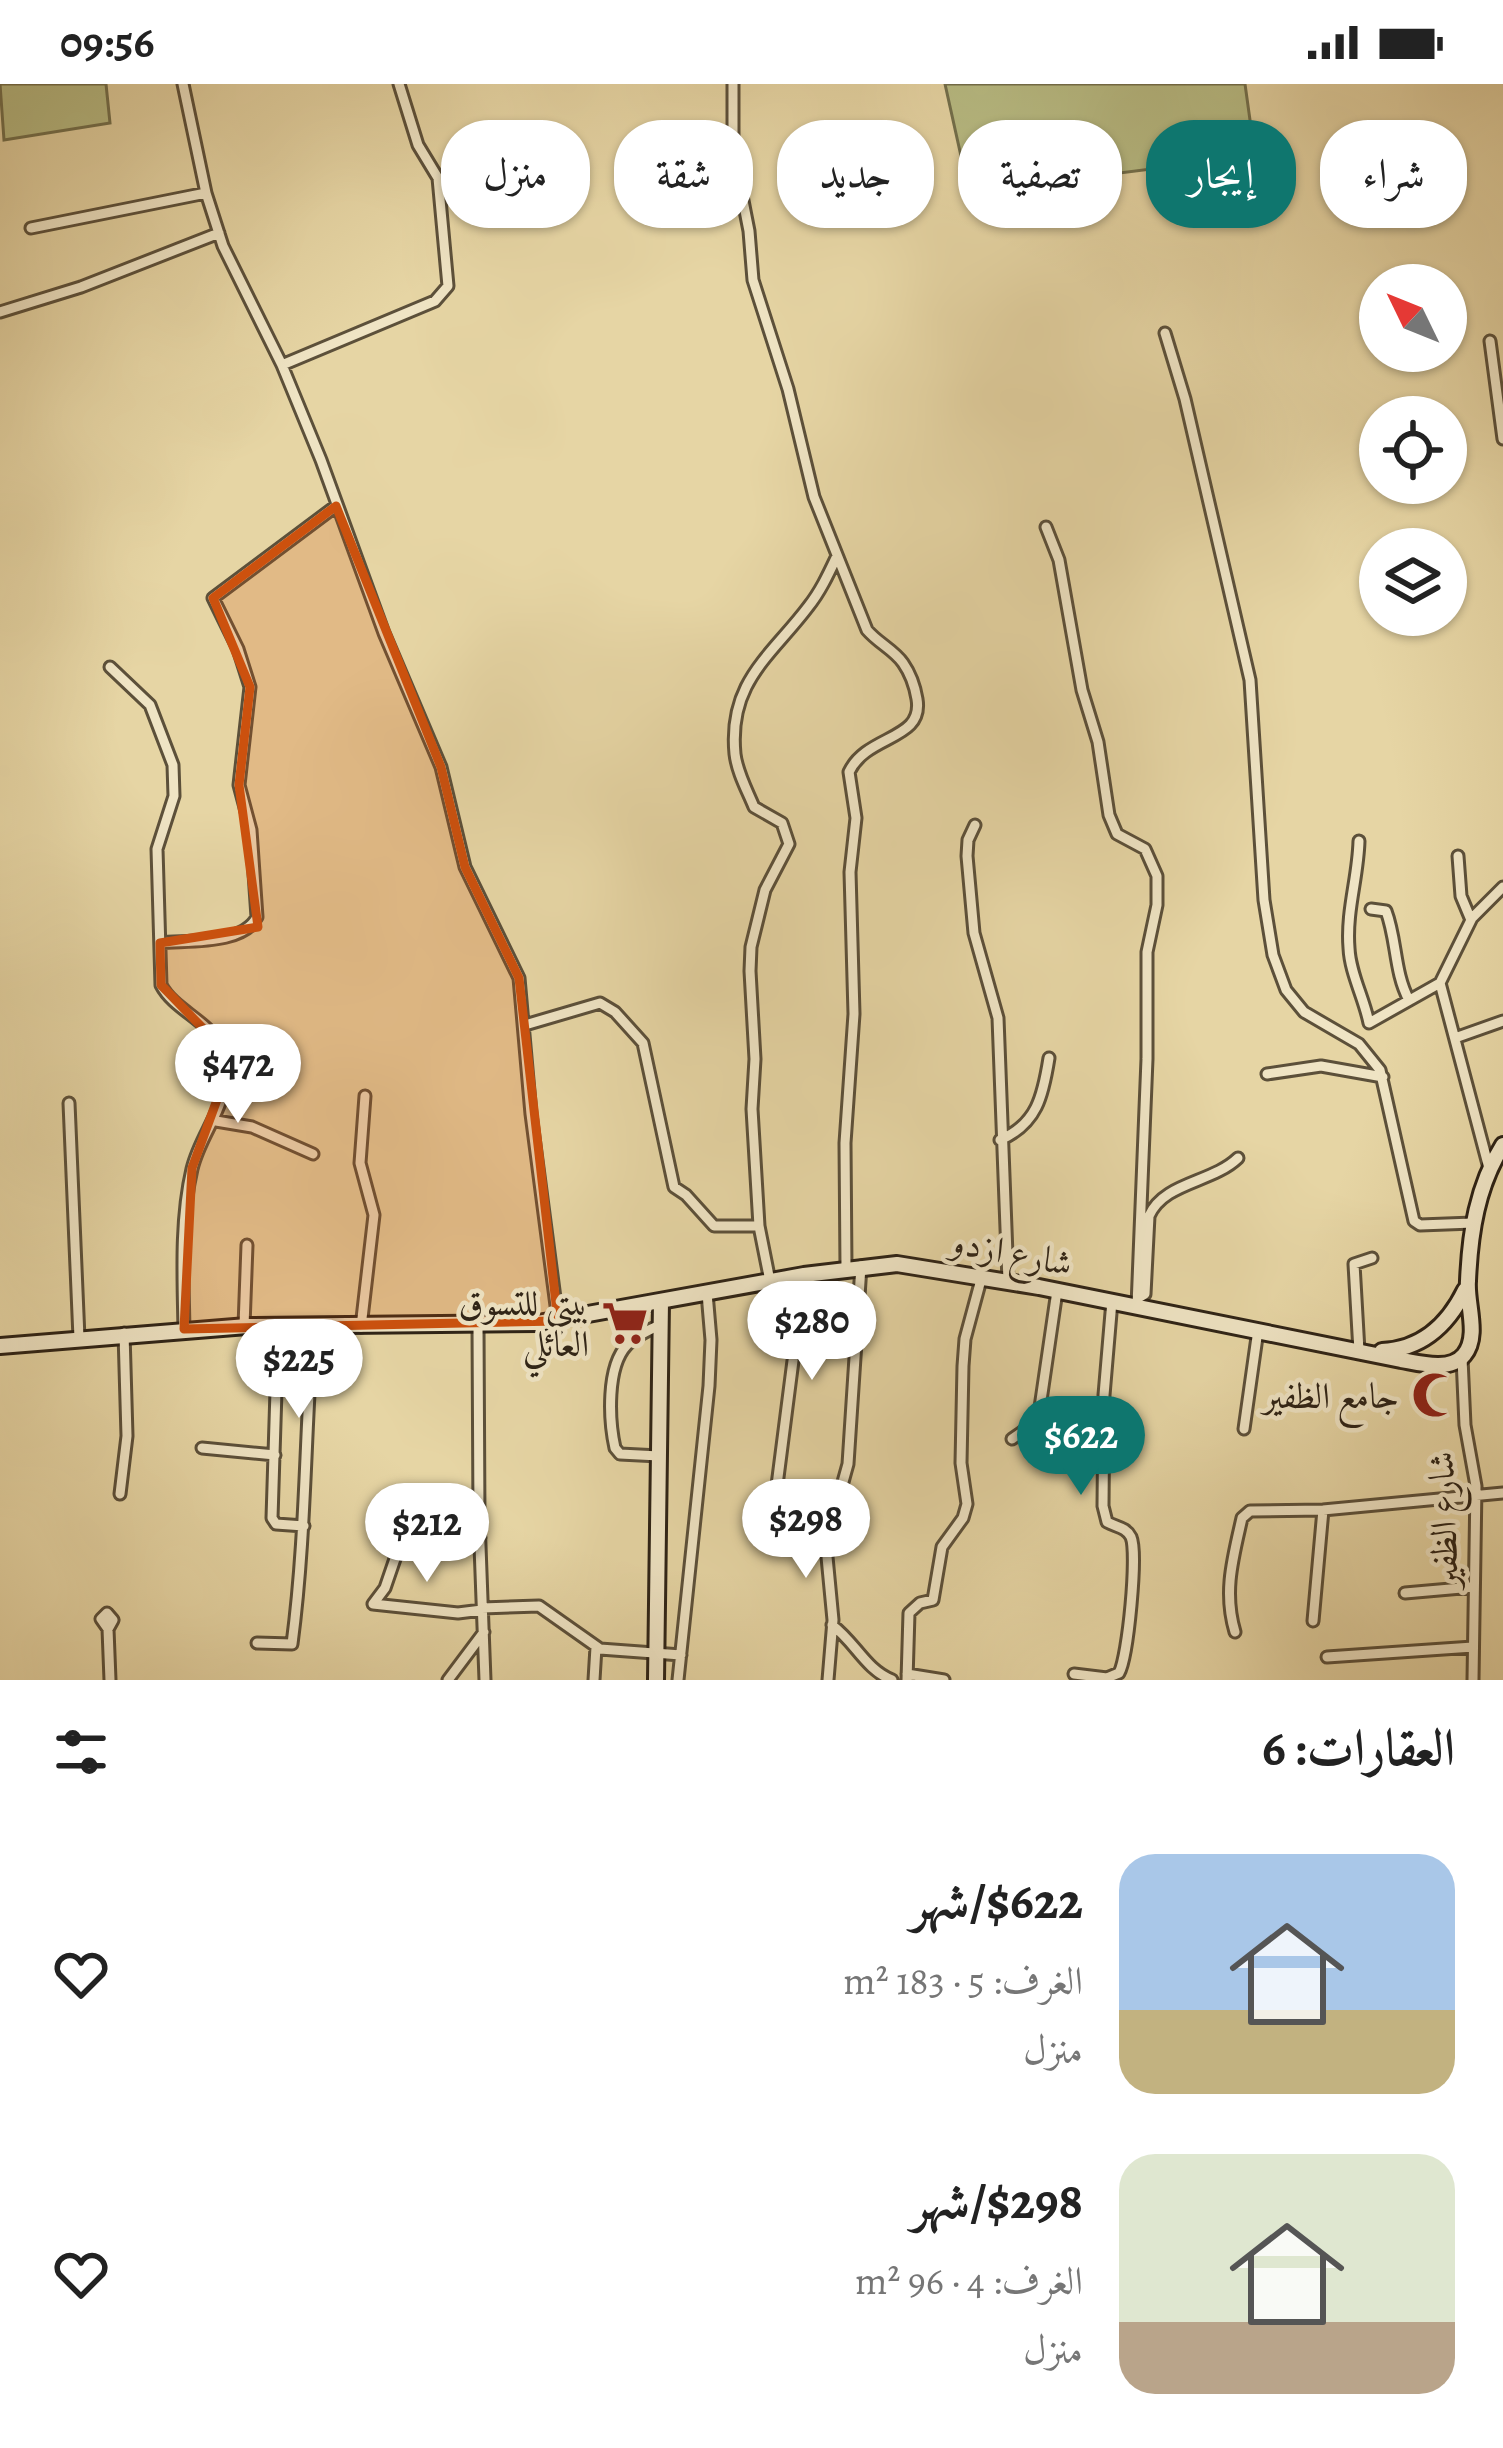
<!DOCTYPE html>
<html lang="ar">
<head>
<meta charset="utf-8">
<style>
	body { margin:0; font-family:Alegreya,Amiri,serif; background:#f2f2f2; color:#222; direction:rtl; height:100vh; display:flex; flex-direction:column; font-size:45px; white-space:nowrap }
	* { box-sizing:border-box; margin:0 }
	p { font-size:39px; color:#767676 }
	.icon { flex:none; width:66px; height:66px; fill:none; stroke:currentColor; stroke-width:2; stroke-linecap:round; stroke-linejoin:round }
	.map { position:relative; height:1596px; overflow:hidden; direction:ltr }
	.drawer { display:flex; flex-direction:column; background:#fff; flex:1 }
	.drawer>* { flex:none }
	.banner { position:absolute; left:36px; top:36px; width:1431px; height:108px; direction:rtl; display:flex; gap:24px }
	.needle { width:78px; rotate:313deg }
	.tools { position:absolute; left:1359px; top:180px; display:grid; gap:24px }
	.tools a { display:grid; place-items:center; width:108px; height:108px; border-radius:50%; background:#fff; box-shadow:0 3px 9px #0004; font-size:60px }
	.price { position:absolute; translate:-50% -102px; padding:0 27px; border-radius:42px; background:#fff; color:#222; font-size:39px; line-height:78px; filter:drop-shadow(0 3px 6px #0008) }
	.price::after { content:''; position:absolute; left:50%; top:72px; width:36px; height:27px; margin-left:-18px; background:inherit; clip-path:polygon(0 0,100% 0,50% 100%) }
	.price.active { background:#0f766e; color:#fff }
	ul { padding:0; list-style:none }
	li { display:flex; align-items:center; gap:36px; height:300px; padding:0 48px }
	li span { display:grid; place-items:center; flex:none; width:336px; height:240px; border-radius:36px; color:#555 }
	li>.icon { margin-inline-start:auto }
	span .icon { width:144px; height:144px; fill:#fffc; stroke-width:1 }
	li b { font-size:51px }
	h2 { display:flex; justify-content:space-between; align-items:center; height:144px; padding:0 48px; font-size:51px }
	.pill { padding:0 42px; border-radius:48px; background:#fff; box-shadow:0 3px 9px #0004; font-size:42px; line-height:108px }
	.pill.active { background:#0f766e; color:#fff }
	.status { display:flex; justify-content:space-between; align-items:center; height:84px; padding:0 60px; background:#fff; direction:ltr }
	.status svg { height:33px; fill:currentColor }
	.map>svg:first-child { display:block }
	.green { fill:#b8bc84; stroke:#73704d; stroke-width:3 }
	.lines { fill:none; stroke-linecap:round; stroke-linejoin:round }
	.street-casing { stroke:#5c503a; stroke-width:15 }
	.secondary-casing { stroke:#2e2316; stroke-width:20 }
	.street { stroke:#efe4c4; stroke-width:9 }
	.secondary { stroke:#efe4c4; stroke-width:14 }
	.marked { fill:#cc510e; fill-opacity:0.2; stroke:#cc510e; stroke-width:9; stroke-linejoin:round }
	.labels { text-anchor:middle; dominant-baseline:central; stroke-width:9; stroke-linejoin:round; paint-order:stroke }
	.street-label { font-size:36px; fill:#2e2316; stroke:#efe4c4 }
	.poi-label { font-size:36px; fill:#2e2316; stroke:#efe4c4; text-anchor:end }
</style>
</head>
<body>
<div class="status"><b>09:56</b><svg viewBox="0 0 49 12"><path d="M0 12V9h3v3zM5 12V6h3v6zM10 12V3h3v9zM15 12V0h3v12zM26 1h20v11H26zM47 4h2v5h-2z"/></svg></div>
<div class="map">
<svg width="1503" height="1596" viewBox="0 0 1503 1596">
	<rect width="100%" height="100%" fill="#e6d5a4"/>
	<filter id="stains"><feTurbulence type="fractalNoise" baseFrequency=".00167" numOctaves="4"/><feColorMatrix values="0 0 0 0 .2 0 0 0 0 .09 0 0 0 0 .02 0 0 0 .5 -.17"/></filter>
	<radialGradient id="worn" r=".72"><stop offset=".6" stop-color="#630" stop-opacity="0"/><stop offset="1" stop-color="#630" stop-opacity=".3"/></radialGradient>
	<path class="green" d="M0 0H106L110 39 4 56Z
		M945 0H1245L1255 72 969 108Z"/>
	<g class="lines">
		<g class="street-casing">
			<path id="street" d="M183 0 206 109 223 162 282 281 321 376 384 549 441 683 465 783 519 894 531 1030 558 1237
				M733 0V66L749 147 753 196 788 305 814 413 867 546C878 559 894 566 903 579 910 589 915 603 917 615 924 657 867 650 849 688L856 734 850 788 854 930 845 1059 846 1184
				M31 144 206 109
				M0 228 81 203 219 149
				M1165 249 1185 315 1250 596 1264 816 1273 871 1286 906 1304 928 1359 960 1380 986 1414 1137 1420 1141 1473 1139
				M1490 257 1503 355
				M282 281 435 217 448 202 438 94 418 61 399 0
				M1046 443 1059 476 1082 606 1098 658 1109 731 1117 750 1145 765 1157 792V821L1147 868V975L1137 1222
				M110 583 150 621 173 681 174 712 157 765 161 901C174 926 208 936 219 961 241 1011 202 1042 192 1085 180 1136 183 1194 184 1245
				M975 741 968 756 967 772 974 849 998 934 1008 1197
				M1359 757C1358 794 1346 827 1349 864 1350 889 1364 914 1369 939L1440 899
				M1458 772 1461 812 1471 836
				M1371 825 1386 827C1397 856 1394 888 1409 916
				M160 859C188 856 243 861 257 833L251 746 239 701 250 603 238 565 213 514 336 422
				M525 941 600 919 615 928 643 959 674 1103 686 1111 714 1142H759
				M1455 954 1503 937
				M1267 990 1321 982 1383 993
				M69 1019 79 1254
				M216 1037 252 1043 313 1070
				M1000 1056C1037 1040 1043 1012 1049 974
				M1489 1084 1440 899 1472 834 1503 803
				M770 1197 759 1142 752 1025 755 975 750 887 751 863 765 806 789 760 782 739 754 723C747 706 737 688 735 670 728 598 771 572 808 523 820 508 828 491 836 474
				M1138 1214 1145 1210 1149 1132C1164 1098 1212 1099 1238 1074
				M244 1242 247 1161
				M478 1242 479 1435 485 1596
				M278 1243 272 1434 276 1440 304 1442
				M361 1243 374 1131 360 1079 365 1012
				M1359 1267 1354 1180 1372 1174
				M1462 1274 1465 1341 1476 1402 1473 1596
				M1244 1345 1258 1246
				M1012 1355 1038 1337 1057 1207
				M202 1364 275 1371
				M659 1372 620 1370 615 1364C609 1337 606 1283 627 1261 635 1252 649 1246 660 1241
				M776 1409 804 1191
				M120 1410 127 1352 124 1249
				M1405 1509 1473 1503
				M373 1520 385 1504 397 1469 405 1464 462 1462 480 1454
				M373 1520 458 1529 482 1526
				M482 1524 539 1522 600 1565 681 1571
				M1313 1537 1323 1426
				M832 1541C856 1559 865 1585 892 1596
				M108 1545 101 1535 107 1529 113 1536 108 1545 110 1596
				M1235 1548C1223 1508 1233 1474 1242 1434L1250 1427 1323 1426 1503 1409
				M257 1559 292 1560C306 1454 305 1349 313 1243
				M1327 1573 1473 1563
				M907 1590 944 1596
				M1074 1590 1107 1594 1119 1589C1128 1573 1138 1469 1131 1453 1126 1443 1116 1443 1107 1438L1103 1422 1104 1311 1112 1217
				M448 1596 484 1548
				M594 1596 596 1563
				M678 1596 709 1302 711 1256 707 1209
				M828 1596 833 1536 827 1473 831 1441 848 1380 861 1182
				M907 1596 909 1529 920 1519 933 1516 942 1463 963 1434 967 1420 961 1379 963 1282 965 1255 982 1192"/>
		</g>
		<g class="secondary-casing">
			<path id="secondary" d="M0 1262 247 1242 538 1239 804 1191 897 1180 1039 1203 1401 1276C1419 1279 1450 1288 1464 1271 1480 1252 1466 1219 1468 1197 1470 1149 1477 1102 1503 1061
				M1382 1267C1422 1265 1448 1241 1465 1206
				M656 1596 661 1217"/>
		</g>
		<use href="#street" class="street"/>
		<use href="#secondary" class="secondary"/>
	</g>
	<path class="marked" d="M336 422 441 683 465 783 519 894 558 1237 184 1245 192 1084 225 994 220 962 161 901 160 859 258 843 239 701 250 603 213 514Z"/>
	<defs>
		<g id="supermarket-bare" transform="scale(3.6)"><path d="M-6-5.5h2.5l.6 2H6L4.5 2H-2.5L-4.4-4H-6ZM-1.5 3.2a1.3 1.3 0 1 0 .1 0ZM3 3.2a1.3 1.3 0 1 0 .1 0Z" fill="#8f2418" stroke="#efe4c4" stroke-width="2.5" paint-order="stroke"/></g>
		<g id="mosque-bare" transform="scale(3.6)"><path d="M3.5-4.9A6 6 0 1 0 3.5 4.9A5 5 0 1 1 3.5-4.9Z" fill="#8f2418" stroke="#efe4c4" stroke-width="2.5" paint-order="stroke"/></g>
	</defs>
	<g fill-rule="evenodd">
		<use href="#supermarket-bare" x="625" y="1239"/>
		<use href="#mosque-bare" x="1435" y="1311"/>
	</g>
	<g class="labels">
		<g class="street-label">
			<text transform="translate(1012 1168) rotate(11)">شارع ازدو</text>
			<text transform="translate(1443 1436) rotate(-92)">شارع الظفير</text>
		</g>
		<g class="poi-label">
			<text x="589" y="1218">بيتي للتسوق<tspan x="589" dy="41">العائلي</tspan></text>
			<text x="1399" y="1311">جامع الظفير</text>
		</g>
	</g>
	<rect width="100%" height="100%" filter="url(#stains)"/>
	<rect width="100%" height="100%" fill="url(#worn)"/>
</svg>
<div class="tools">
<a><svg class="needle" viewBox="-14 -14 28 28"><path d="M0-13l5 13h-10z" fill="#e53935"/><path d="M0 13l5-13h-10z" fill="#767676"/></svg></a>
<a><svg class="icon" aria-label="locate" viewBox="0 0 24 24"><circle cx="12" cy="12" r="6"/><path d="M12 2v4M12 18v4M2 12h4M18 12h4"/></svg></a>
<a><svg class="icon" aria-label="layers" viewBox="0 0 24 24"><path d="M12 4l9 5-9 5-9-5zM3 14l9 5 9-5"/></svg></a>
</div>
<b class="price" style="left:238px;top:1042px">$472</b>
<b class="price" style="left:812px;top:1299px">$280</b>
<b class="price" style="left:299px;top:1337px">$225</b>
<b class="price active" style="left:1081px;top:1414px">$622</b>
<b class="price" style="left:806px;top:1497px">$298</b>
<b class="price" style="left:427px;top:1501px">$212</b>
<div class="banner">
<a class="pill">شراء</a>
<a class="pill active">إيجار</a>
<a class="pill">تصفية</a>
<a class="pill">جديد</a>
<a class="pill">شقة</a>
<a class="pill">منزل</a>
</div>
</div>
<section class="drawer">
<h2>العقارات: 6<svg class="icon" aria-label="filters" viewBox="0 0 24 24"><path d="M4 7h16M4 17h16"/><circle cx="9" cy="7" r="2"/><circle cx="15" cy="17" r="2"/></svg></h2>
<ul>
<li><span style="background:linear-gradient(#a9c7e8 65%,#c2b280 0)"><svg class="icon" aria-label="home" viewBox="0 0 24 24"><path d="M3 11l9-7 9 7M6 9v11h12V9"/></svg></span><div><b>$622/شهر</b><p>الغرف: 5 · 183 m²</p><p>منزل</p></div><svg class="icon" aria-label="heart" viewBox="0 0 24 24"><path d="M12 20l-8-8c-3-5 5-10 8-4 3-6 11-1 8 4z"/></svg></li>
<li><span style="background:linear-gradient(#dfe7d0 70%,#b9a48a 0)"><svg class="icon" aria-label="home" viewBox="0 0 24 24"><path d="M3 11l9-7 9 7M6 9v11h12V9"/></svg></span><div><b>$298/شهر</b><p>الغرف: 4 · 96 m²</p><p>منزل</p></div><svg class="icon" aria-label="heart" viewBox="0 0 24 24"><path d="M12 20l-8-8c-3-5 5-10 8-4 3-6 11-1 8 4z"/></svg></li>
</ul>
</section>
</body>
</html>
